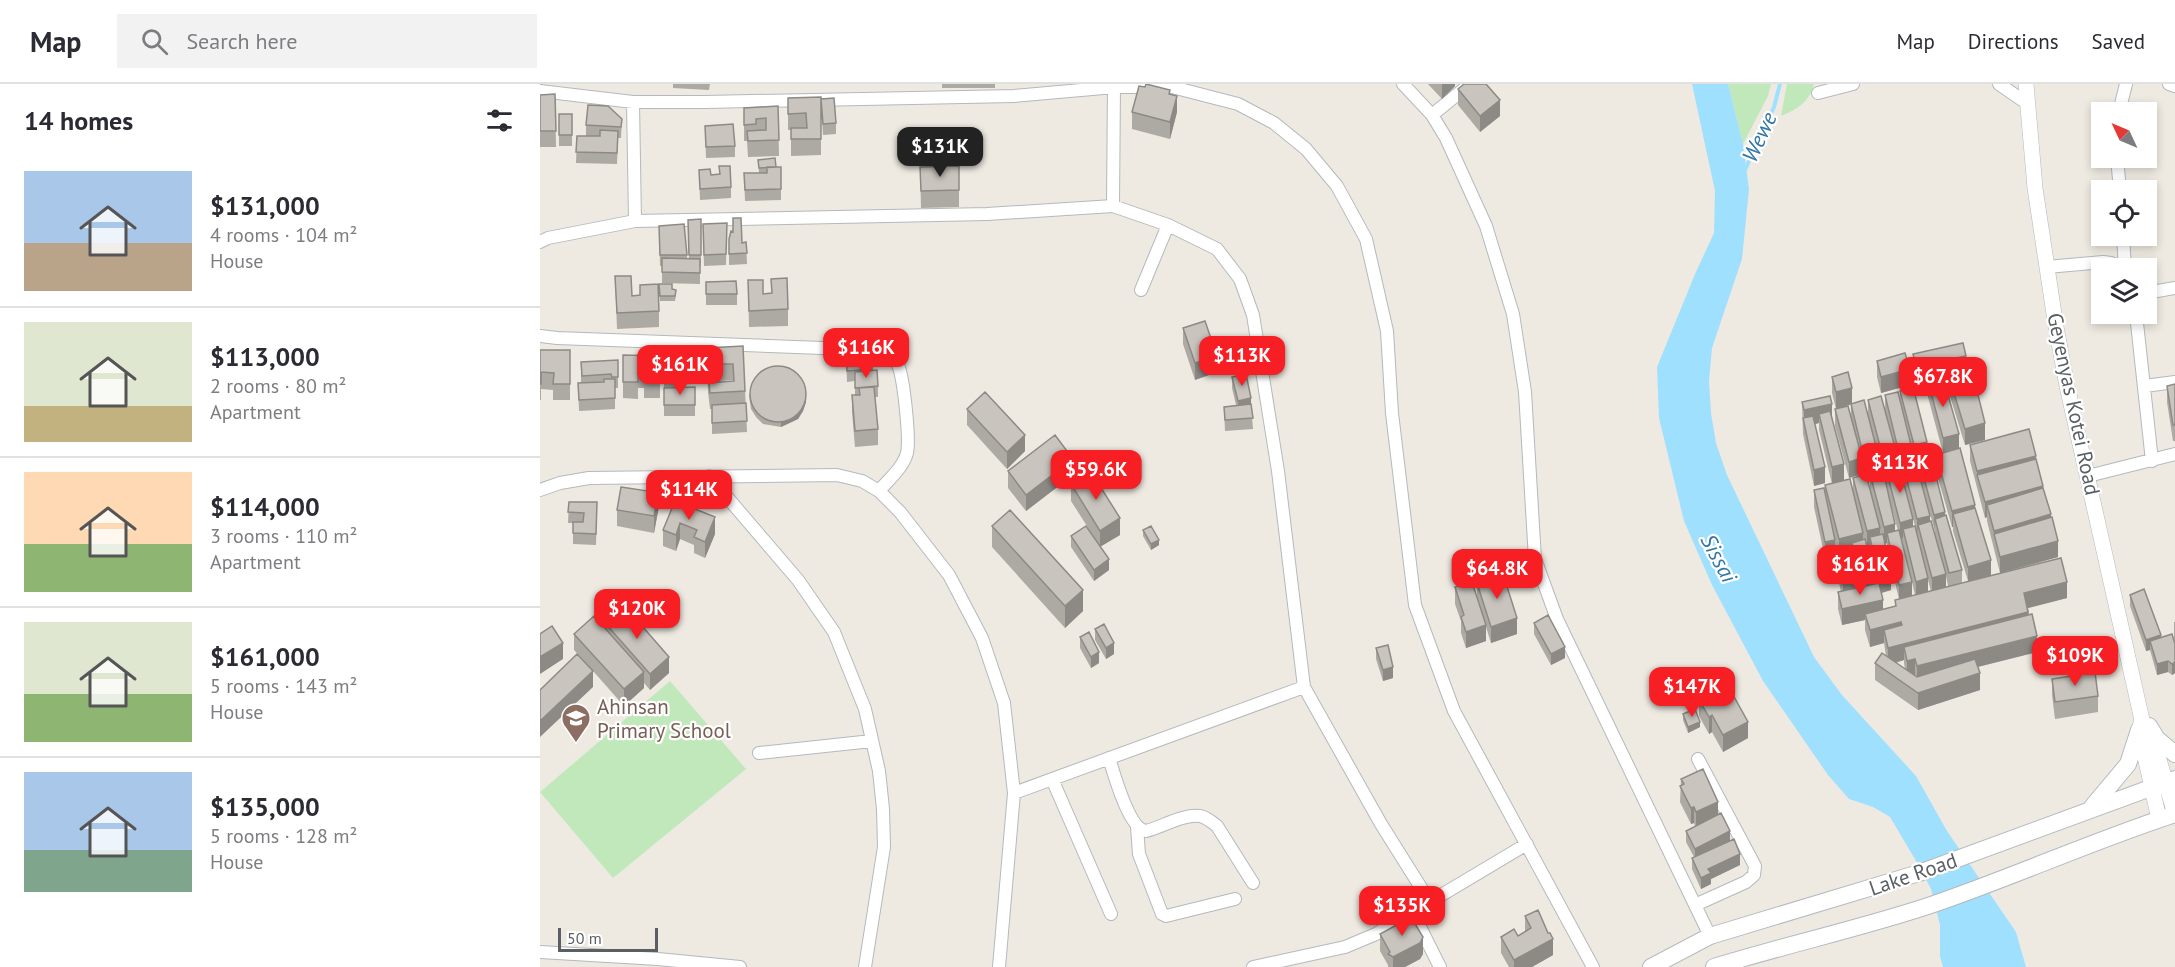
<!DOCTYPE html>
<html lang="en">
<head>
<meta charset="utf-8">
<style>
	body { margin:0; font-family:"PT Sans",sans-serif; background:#f2f2f3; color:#2b2b33; height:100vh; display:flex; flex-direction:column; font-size:22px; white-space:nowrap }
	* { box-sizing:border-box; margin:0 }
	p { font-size:20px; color:#7c7c81 }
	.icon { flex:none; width:33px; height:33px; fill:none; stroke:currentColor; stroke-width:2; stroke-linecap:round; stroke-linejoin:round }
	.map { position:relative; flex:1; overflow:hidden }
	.panel { display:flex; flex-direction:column; background:#fff; width:540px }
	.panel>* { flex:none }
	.needle { width:39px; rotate:314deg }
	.controls { position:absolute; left:1551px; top:18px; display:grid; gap:12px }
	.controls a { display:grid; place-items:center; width:66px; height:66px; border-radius:0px; background:#fff; box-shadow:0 3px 9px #0003; font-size:30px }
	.scale { position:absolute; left:18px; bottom:15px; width:100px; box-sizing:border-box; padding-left:6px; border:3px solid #5a5f64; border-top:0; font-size:16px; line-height:21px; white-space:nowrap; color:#5a5f64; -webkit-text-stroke:4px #fff; paint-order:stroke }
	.price { position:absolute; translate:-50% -51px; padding:0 14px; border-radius:12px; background:#f71e24; color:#fff; font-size:20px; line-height:39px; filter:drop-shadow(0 2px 3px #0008) }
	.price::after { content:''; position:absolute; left:50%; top:36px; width:18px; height:14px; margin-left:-9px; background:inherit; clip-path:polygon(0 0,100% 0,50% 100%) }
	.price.selected { background:#222; color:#fff }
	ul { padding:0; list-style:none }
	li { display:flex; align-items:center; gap:18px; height:150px; padding:0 24px }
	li+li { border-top:2px solid #e1e1e2 }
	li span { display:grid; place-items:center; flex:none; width:168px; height:120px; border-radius:0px; color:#555 }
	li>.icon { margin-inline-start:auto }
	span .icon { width:72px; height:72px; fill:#fffc; stroke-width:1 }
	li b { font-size:26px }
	h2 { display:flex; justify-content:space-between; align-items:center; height:72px; padding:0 24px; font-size:26px }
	header { display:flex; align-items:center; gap:36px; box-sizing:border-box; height:84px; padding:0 30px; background:#fff; border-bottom:2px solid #e1e1e2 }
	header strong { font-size:28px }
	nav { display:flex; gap:33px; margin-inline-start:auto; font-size:21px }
	.search { width:420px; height:54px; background:#f2f2f3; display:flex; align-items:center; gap:15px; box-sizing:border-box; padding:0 21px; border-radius:0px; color:#7c7c81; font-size:22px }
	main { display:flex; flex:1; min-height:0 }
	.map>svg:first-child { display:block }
	.green { fill:#c0e8bb }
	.water { fill:#a0e0ff }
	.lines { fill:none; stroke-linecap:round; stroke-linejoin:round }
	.stream { stroke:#a0e0ff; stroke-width:4 }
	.minor-casing { stroke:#b4b9bd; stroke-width:14 }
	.tertiary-casing { stroke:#b4b9bd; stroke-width:16 }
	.secondary-casing { stroke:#b5babf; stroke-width:18 }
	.minor { stroke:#fff; stroke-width:12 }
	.tertiary { stroke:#fff; stroke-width:15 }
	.secondary { stroke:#fff; stroke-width:16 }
	.wall { fill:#ada9a3; fill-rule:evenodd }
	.shaded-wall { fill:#8d8a85 }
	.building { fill:#c9c5be; stroke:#8d8a85; stroke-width:1.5 }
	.labels { text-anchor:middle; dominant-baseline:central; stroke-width:4.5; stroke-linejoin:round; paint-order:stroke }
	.street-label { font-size:21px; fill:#5a5f64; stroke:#fff }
	.education-label { font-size:21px; fill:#785e54; stroke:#fff; text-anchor:start }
	.water-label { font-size:22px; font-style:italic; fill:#3177a7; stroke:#fff }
</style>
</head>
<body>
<header>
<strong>Map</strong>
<div class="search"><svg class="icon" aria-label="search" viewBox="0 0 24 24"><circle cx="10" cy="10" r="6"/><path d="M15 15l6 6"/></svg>Search here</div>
<nav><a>Map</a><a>Directions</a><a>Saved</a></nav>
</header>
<main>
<section class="panel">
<h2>14 homes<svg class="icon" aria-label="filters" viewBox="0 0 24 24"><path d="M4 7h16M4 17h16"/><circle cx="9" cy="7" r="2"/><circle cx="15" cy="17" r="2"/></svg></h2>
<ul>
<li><span style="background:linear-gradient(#a9c7e8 60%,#b9a48a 0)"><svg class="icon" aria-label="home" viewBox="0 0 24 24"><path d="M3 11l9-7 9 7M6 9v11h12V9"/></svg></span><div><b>$131,000</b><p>4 rooms · 104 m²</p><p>House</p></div></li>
<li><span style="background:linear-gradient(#dfe7d0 70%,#c2b280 0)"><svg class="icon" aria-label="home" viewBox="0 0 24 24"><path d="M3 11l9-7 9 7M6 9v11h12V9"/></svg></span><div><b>$113,000</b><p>2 rooms · 80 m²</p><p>Apartment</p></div></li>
<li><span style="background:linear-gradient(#ffd9b3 60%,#8fb573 0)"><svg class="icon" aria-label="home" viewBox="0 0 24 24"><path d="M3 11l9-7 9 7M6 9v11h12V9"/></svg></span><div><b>$114,000</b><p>3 rooms · 110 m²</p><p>Apartment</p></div></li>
<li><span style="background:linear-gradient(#dfe7d0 60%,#8fb573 0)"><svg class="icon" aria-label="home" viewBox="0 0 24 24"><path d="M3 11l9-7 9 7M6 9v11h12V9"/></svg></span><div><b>$161,000</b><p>5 rooms · 143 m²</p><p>House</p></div></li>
<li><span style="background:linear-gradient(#a9c7e8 65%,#7fa58c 0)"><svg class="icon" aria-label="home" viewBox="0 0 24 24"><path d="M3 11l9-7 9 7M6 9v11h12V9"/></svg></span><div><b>$135,000</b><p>5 rooms · 128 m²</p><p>House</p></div></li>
</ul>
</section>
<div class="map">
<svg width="1635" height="883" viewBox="0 0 1635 883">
	<rect width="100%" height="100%" fill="#eeeae1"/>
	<path class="green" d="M1188 0H1231L1228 12 1203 60Z
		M1247 0H1274C1270 17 1257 26 1241 32Z
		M130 597 206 685 73 794 0 708Z"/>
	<path class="water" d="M1152 0H1188L1203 60 1209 105 1202 175 1172 264 1169 297 1171 329 1176 359 1187 391 1274 573 1302 611 1376 692 1407 747 1476 848 1486 883H1403L1400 872V841L1391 805 1379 782 1350 733 1333 723 1309 715 1288 691 1223 597 1172 501 1144 437 1119 334 1117 283 1155 190 1174 149 1175 107Z"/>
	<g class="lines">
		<path class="stream" d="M1204 88 1234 23 1240 0"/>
		<g class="minor-casing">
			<path id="minor" d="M863 0 892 31 906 54 946 142 973 230 985 308 995 475 1017 535 1170 852
				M1459 0 1488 20
				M1629 0 1635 2
				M0 7 93 18H164L474 12 575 3H632L698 20 734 39 766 65 797 102 826 155 847 247 852 329 875 521 914 627 1053 883
				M1278 9 1313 0
				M93 18 95 137 447 130 573 122 628 141 677 165 700 195 713 231 738 387 764 603
				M1579 28 1586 0
				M892 31 930 0
				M1577 74 1580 106
				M573 122 574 0
				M1583 152 1585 184
				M0 158 8 154 95 137
				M1507 183 1563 178 1571 179 1579 184
				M601 206 628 141
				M1606 209 1635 204
				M1596 230 1612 377
				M0 252 17 254 336 266C344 269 354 273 358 281 364 295 370 355 367 369 363 384 348 396 339 407
				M1605 302 1635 298
				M169 392 258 496 294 548 325 625 339 687 343 725 344 763 325 883
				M1548 392 1635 370
				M0 406 20 399 49 394 297 391 322 397 339 407 360 428 409 491 442 554 464 619 474 709 459 883
				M219 669 332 657
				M569 674C574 690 589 745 606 747 622 743 643 730 660 732 666 733 672 738 677 742L713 799
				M512 695 571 830
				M474 709 764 603 841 740 890 818
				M597 743 599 770 622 830 626 832 695 815
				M1155 821 1206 798 1214 791 1215 782 1158 675
				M872 827 900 883
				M0 868 118 875 200 883
				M713 883 805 863 836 850 987 760"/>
		</g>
		<g class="tertiary-casing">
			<path id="tertiary" d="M1486 0 1495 104 1516 243 1527 302 1602 636 1599 646 1619 735
				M1610 645 1635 730"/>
		</g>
		<g class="secondary-casing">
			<path id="secondary" d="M1609 642 1617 655 1635 670
				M1552 723 1588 680 1599 646
				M1111 883 1170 852 1379 789 1635 695
				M1174 883C1245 861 1318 845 1388 822 1471 794 1552 757 1635 730"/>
		</g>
		<use href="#minor" class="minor"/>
		<use href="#tertiary" class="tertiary"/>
		<use href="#secondary" class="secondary"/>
	</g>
	<path class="wall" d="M133 0H170L169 6 133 4Z
		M402 0H455V4H402Z
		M888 0H915V2L902 15Z
		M918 5 960 32 940 48 918 21Z
		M15 10 16 63H0V11Z
		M630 10 637 28 630 55 592 45V28Z
		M281 13V71L251 72V46H248V14Z
		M281 15 296 39V50L283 51Z
		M238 22 239 72 208 73 207 57H204V24Z
		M19 30H32V62H19Z
		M82 35 81 54H78L77 80 36 79 37 52H46V41Z
		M165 42 195 62V73L166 74Z
		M218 76 236 83H241V116L205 117 204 89H219Z
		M179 82 191 103V114L160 116 159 86 171 91 179 90Z
		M419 82V123L381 124 380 83Z
		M161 135V182H160V200L122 199V182H120L119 142 147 171V175H149L148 136Z
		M187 139 186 181 164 182 163 151Z
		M189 155 202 159 206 158 207 180 189 181Z
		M75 192 92 212 119 227V243L77 245Z
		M208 196 223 210 248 225V242L209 243Z
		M166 198 197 210V221H166Z
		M119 200 132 205 136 211 135 217H120Z
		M643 244 677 288 655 296 643 260Z
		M203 262 207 348 172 350V325H170L168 308 167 264ZM193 296V297L181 298V297Z
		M123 265 138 298V304L155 303V332H124V304Z
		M0 266H30V316H13V306L1 305V316H0Z
		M1373 270 1426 288 1376 299 1373 286Z
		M83 271 120 272V314H104V304H98V315L83 314Z
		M331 271 332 287 338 302V313H335L338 345V361L315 363 312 328V311H315V297L307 298 306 272Z
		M1337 277 1370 301 1341 309 1337 293Z
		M41 278 78 293V304H75V325L39 327 38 299H41Z
		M692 293 711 320 713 345 685 347 684 323 696 321 692 304Z
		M1292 293 1312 320 1328 332V316L1345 326V311L1360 317V307L1387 373 1422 486V499L1428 497 1413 447V443H1412L1396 387V371L1403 369 1388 313V297L1419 365 1435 424 1451 491 1460 489 1447 437V433L1445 434 1430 377V361L1496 375 1511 434 1518 473 1466 488 1527 514 1488 524 1497 568 1438 583 1440 606 1378 626 1335 596V579L1346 572 1344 559 1330 563 1325 546V536L1302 541 1298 525V508H1301L1295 480V472L1285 474 1274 423V406L1285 410V401L1292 400 1279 346V339L1275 340 1285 399 1274 402 1263 350 1262 318 1292 332 1304 397 1313 406V394L1330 405V390L1342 386 1330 341 1338 387 1324 390 1322 381V390L1309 394 1295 342V325L1311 334V320L1296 325 1292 309ZM1371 364 1374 377 1379 376V391L1363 381V397L1375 442 1373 443 1356 382V371L1358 381 1371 378ZM1343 386H1346V399ZM1349 413 1358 447H1355ZM1385 413 1395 447V450L1390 437ZM1347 459V465L1359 515 1355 516V522L1343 525 1341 509 1351 506 1345 460ZM1312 476 1319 504H1317ZM1385 485 1391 507 1388 508ZM1406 492 1408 502 1406 503ZM1372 498 1375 511 1372 512ZM1364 576V579L1365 585 1356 579Z
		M1409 293 1445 356 1425 361 1409 309Z
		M1635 300V357H1633L1627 318V302Z
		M209 311 266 318 263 327 258 335 241 343 223 340 216 333 211 325Z
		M427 325 485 367 467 385 427 341Z
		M468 387 533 391 486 427 468 404Z
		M531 400 580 451 560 462 569 486 554 497 531 463V452L554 453 531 417Z
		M135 417 175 450 165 474 154 469V461L140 455 136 467 123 462V446Z
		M29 418H57L56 461 33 460V439H28Z
		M119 422 114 449 77 442V426Z
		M452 442 543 527 525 544 452 463Z
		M603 446 619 461 611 466 603 452Z
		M937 499 977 550 951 559 946 543V557L926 564 921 549V537L915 520V503L937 513Z
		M1590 511 1621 554 1634 557V538H1635V589L1632 591 1628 588 1617 591 1610 566 1606 567 1590 522Z
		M65 539 129 589 110 606 104 599V604L84 622 53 587V603L48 581 34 566V550L65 544Z
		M994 539 1025 574 1011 581 994 550Z
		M555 545 574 570 566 575 555 556Z
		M540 553 559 579 551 584 540 564Z
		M836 564 853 594 843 597 836 575Z
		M1512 595 1558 612V628L1515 635 1512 611Z
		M1159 616 1208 654 1183 668 1172 648 1169 650 1159 632Z
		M1143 630 1160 643 1148 649 1143 636Z
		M1141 695 1178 730 1200 781 1171 795V800L1161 805 1152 785V774L1154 773 1146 758V747L1155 742 1154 739 1151 740 1140 718Z
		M985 832 1008 849 1013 871 992 883H969L961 869V853L978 852 985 848Z
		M840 850 883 870 880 875 865 883H848V881L840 867Z"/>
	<path class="shaded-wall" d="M902 0H915V2L902 15Z
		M637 12V28L630 55V38Z
		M960 16V32L940 48V32Z
		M677 272V288L655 296V279Z
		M1426 272V288L1376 299V282Z
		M1370 285V301L1341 309V293Z
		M1312 304V320L1296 325V308Z
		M266 312V318L263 327 258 335 241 343V338Z
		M711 314V325L698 328V317Z
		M1292 320V336L1279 330V339L1264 343V326Z
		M1445 339V356L1425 361V345Z
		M1419 350V366L1403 370V354Z
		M485 351V367L467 385V368Z
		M1387 358V374L1374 377V361Z
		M1371 361V378L1358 381V365Z
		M1356 367V383L1342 387V370Z
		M1338 370V387L1324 390V374Z
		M1496 372V388L1437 391V404V387Z
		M1322 374V390L1309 394V378Z
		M533 375V391L486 427V411Z
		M1304 380V397L1292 400V383Z
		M1285 383V399L1274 402V386Z
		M1503 402V418L1447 421V433L1445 434V418Z
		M119 406V422L114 449V432Z
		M1435 421V437L1413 430V443H1412V427Z
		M1405 428V444L1395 435 1394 447V431Z
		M1511 430V446L1454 450V447Z
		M1390 432V448L1378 441 1377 452V435Z
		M175 433V450L165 474V458Z
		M580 434V451L560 463V447Z
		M1373 435V452L1363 445V454L1360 455V439Z
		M140 439V455L136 467V451Z
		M1355 440V457L1347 449V459L1344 460V443Z
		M1340 444V460L1330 453V463L1327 464V447Z
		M1323 449V465L1312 459V468L1299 471V455Z
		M619 456V461L611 466V460Z
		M1295 456V472L1285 474V458Z
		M1518 457V473L1460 489V473Z
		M569 475V486L554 497V486Z
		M1451 476V492L1428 499V483Z
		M1351 490V506L1338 510V494Z
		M1406 490V506L1392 510V494Z
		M1335 491V508L1322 512V495Z
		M1388 494V511L1376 514V498Z
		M1317 496V513L1303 516V500Z
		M1372 498V514L1359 517V501Z
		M1527 498V514L1484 525V509Z
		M543 506V527L525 544V522Z
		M1343 516V532L1325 530V536L1302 541V525Z
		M1488 528V544L1364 563V576L1348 580V564Z
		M977 534V550L951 559V543Z
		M1361 538V554L1344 546V559L1330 563V546Z
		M946 541V557L926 564V548Z
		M1621 551V562L1610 557V566L1606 567V556Z
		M1497 552V568L1377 598V582Z
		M23 559V575L0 590V573Z
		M574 559V570L566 575V564Z
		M1025 563V574L1011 581V570Z
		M559 568V579L551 584V573Z
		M129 573V589L110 606V590Z
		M1375 575V591L1367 593V577Z
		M1628 577V588L1617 591V580Z
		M1635 578V589L1632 591V580Z
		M853 583V594L843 597V586Z
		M53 587V603L0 653V637Z
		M104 588V604L84 622V605Z
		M1440 589V606L1378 626V609Z
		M1172 631V648L1169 650V633Z
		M1160 638V643L1148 649V643Z
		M1208 638V654L1183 668V651Z
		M1178 718V734L1156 744V728Z
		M1154 723V739L1151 740V724Z
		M1190 747V758L1155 776V765Z
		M1200 770V781L1171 795V800L1161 805V794L1168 785Z
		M883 853V870L880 875 865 883H853V873Z
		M1013 855V871L992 883H974V876Z"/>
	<path class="building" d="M606 0 630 6 629 10 637 12 630 38 592 28 599 2 605 3Z
		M924 0H946L960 16 940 32 918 5Z
		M15 10 16 47H0V11Z
		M281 13V55H251V44H267L266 29 248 30V14Z
		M294 14 296 39 283 40 281 15Z
		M48 21 68 22 82 35 81 43 46 41Z
		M238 22 239 56 208 57 207 47 226 46V34L216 35V40L204 41V24Z
		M19 30H32V51H19Z
		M193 40 195 62 166 63 165 42Z
		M60 46 78 47 77 69 36 68 37 52H60Z
		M235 74 236 83 219 84 218 76Z
		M179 82H190L191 103 160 105 159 86 170 85 171 91 180 90Z
		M419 82V106L381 107 380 83Z
		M227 83H241V105L205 106 204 89H227Z
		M193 134H201L202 159 206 158 207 169 189 170V155L191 147 193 148Z
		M161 135V171H149L148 136Z
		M187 139 186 170 164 171 163 140Z
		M144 140 147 171H120L119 142Z
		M122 174 160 175V189L122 188Z
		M75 192H91L92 212 100 211V201L118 200 119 227 77 229Z
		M247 194 248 225 209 227 208 196H223V210L232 209 231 195Z
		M196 197 197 210H166V198Z
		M119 200H132V205L136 206 135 212H120Z
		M665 237 677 272 655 279 643 244Z
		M1423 259 1426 272 1376 282 1373 270Z
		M203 262 205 307 170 309 169 299 194 297 193 280H181V291H168L167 264Z
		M136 264 138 298 125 299 123 265Z
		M0 266H30V300H13L14 289 1 288V300H0Z
		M1365 269 1370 285 1341 293 1337 277Z
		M83 271 120 272V298L104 297V288H98V298H83Z
		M331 271 332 285 307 287 306 272Z
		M78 276V293H72L71 290 42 292 41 278Z
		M210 310a28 28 0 1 1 56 0a28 28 0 1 1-56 0Z
		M337 286 338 302 315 304V288Z
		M1432 287 1445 339 1425 345 1409 293Z
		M1308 288 1312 304 1296 308 1292 293Z
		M706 290 711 314 698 317 692 293Z
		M1403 293 1419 350 1403 354 1388 297Z
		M64 295H75V314L39 316 38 299 64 298Z
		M1635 300V341H1633L1627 302Z
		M155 303V321H124V304Z
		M334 303 338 345 315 347 312 311H320L319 304Z
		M1373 303 1387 358 1374 361 1360 307Z
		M445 308 485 351 467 368 427 325Z
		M1358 308 1371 361 1358 365 1345 311Z
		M1290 312 1292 320 1264 326 1262 318Z
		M1341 312 1356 367 1342 370 1328 316Z
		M1324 316 1338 370 1324 374 1311 320Z
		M206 319 207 337 172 339V321Z
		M711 320 713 334 685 336 684 323Z
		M1308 322 1322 374 1309 378 1295 325Z
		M1290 327 1304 380 1292 383 1279 330Z
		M1273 332 1285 383 1274 386 1263 334Z
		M1489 345 1496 372 1437 387 1430 361Z
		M515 351 533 375 486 411 468 387Z
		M1420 364 1435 421 1412 427 1396 371Z
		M1391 372 1405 428 1394 431 1379 376Z
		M1496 375 1503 402 1445 418 1437 391Z
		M1376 378 1390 432 1377 435 1363 381Z
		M1359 381 1373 435 1360 439 1346 385Z
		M1343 386 1355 440 1344 443 1330 390Z
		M551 388 580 434 560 447 531 400Z
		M1326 390 1340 444 1327 447 1313 394Z
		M1310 395 1323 449 1299 455 1285 401Z
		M81 403 107 407V404L119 406 114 432 77 426Z
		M1284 404 1295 456 1285 458 1274 406Z
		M1503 404 1511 430 1454 447 1447 421Z
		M135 417 175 433 165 458 154 453 157 446 140 439 136 451 123 446Z
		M29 418H57L56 450 33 449V438H43L44 429 28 428Z
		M1435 424 1451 476 1428 483 1413 430Z
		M470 426 543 506 525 522 452 442Z
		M1406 431 1422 486 1409 489 1395 435Z
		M1512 433 1518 457 1460 473 1454 450Z
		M1391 437 1406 490 1392 494 1378 441Z
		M546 442 569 475 554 486 531 452Z
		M611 442 619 456 611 460 603 446Z
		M1375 442 1388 494 1376 498 1363 445Z
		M1359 446 1372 498 1359 501 1347 449Z
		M1343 450 1351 490 1338 494 1330 453Z
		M1325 455 1335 491 1322 495 1312 459Z
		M1308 461 1317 496 1303 500 1295 464Z
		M1521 474 1527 498 1484 509 1488 528 1348 564 1344 546 1362 541 1361 538 1330 546 1325 530 1356 522 1355 516Z
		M963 490 977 534 951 543 937 499Z
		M932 498 946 541 926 548 921 533 924 531 915 503Z
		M1339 499 1343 516 1302 525 1298 508Z
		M1604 505 1621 551 1606 556 1590 511Z
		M81 524 86 530 89 527 129 573 110 590 65 539Z
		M1492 530 1497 552 1377 582 1375 575 1367 577 1364 563Z
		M1008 531 1025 563 1011 570 994 539Z
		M54 532 104 588 84 605 34 550Z
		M564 540 574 559 566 564 555 545Z
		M12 542 23 559 0 573V550Z
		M549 548 559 568 551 573 540 553Z
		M1632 550 1635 560V578L1632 580 1628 577 1617 580 1610 557Z
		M848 561 853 583 843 586 836 564Z
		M1342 569 1377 593 1435 575 1440 589 1378 609 1335 579Z
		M37 570 53 587 0 637V606Z
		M1555 588 1558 612 1515 618 1512 595Z
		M1187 600 1208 638 1183 651 1172 631 1169 633 1159 616Z
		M1155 625 1160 638 1148 643 1143 630Z
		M1163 685 1178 718 1156 728 1154 723 1151 724 1140 702 1144 700 1141 695Z
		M1181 729 1190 747 1155 765 1146 747Z
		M1194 755 1200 770 1168 785 1171 789 1161 794 1152 774Z
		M998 826 1008 849H1010L1013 855 974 876 961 853 974 845 978 852 991 844 985 832Z
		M871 833 883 853 880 859 853 873 848 870 850 868 840 850Z"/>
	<defs>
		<g id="school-pin" transform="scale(1.5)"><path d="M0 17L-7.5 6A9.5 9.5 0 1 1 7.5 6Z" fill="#8d6e63" stroke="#fff"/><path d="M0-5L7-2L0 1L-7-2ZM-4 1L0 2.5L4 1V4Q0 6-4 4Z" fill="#fff"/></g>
	</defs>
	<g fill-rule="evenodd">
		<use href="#school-pin" x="36" y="634"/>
	</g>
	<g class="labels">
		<g class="street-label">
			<text transform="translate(1534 320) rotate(78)">Geyenyas Kotei Road</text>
			<text transform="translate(1373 790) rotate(-19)">Lake Road</text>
		</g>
		<g class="education-label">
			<text x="57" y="622">Ahinsan<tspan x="57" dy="24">Primary School</tspan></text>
		</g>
		<g class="water-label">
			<text transform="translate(1219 53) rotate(-65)">Wewe</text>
			<text transform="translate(1179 474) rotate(62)">Sissai</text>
		</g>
	</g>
</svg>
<div class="controls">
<a><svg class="needle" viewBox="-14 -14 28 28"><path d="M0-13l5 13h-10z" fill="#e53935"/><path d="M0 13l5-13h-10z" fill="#7c7c81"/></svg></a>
<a><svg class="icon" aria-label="locate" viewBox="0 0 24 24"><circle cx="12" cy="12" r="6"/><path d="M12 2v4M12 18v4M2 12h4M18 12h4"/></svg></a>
<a><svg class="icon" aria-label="layers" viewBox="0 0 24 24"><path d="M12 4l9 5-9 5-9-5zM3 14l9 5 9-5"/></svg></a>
</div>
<div class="scale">50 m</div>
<b class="price selected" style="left:400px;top:94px">$131K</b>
<b class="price" style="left:326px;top:295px">$116K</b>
<b class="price" style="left:702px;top:303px">$113K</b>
<b class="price" style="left:140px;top:312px">$161K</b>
<b class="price" style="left:1403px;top:324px">$67.8K</b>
<b class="price" style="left:1360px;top:410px">$113K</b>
<b class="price" style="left:556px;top:417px">$59.6K</b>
<b class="price" style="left:149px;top:437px">$114K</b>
<b class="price" style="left:1320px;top:512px">$161K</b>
<b class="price" style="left:957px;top:516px">$64.8K</b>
<b class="price" style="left:97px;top:556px">$120K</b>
<b class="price" style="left:1535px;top:603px">$109K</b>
<b class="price" style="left:1152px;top:634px">$147K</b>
<b class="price" style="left:862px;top:853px">$135K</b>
</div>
</main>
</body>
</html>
